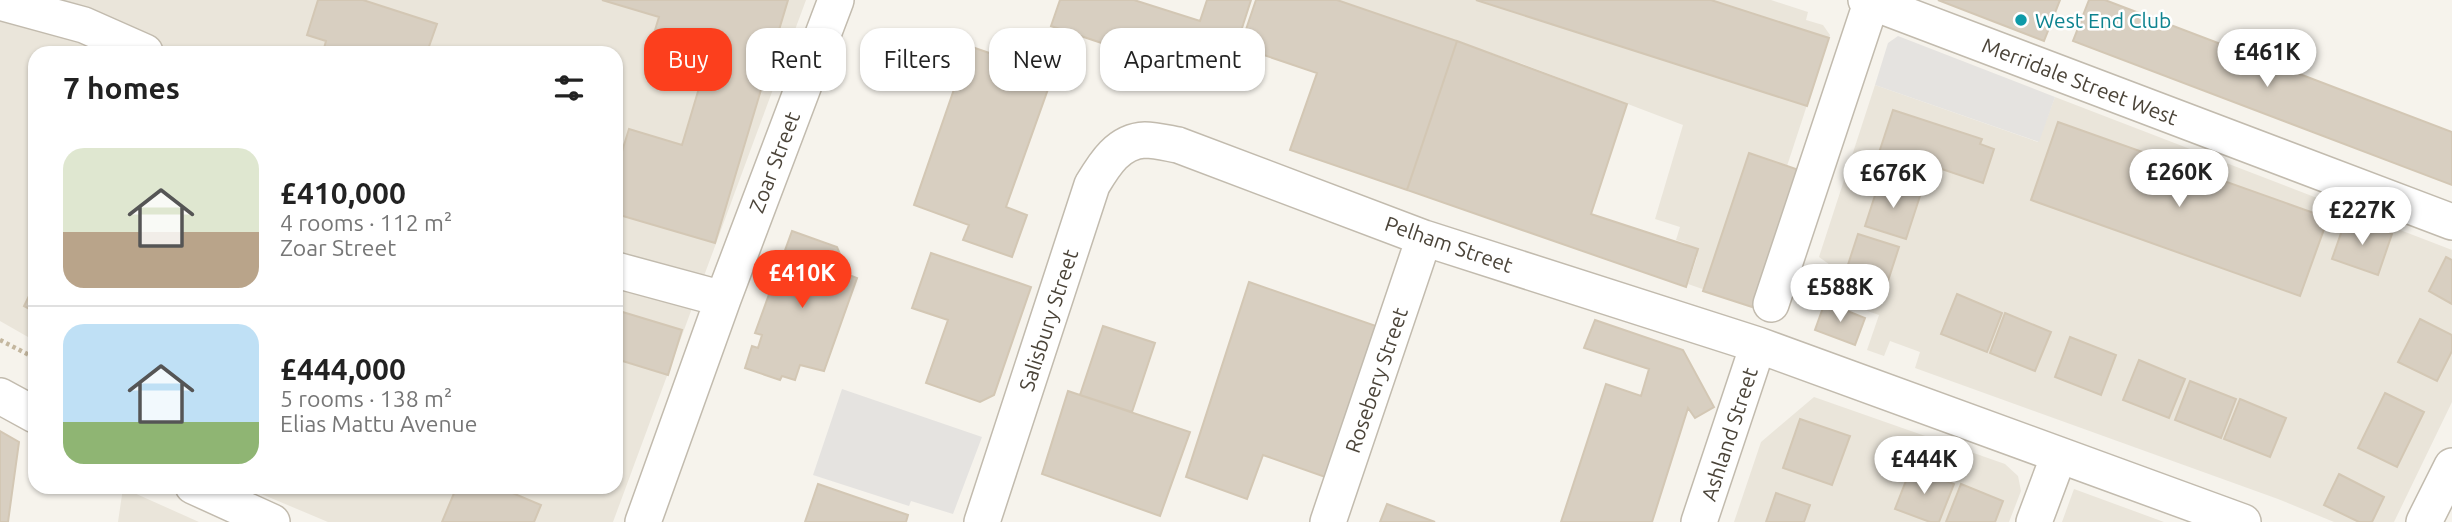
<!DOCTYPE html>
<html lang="en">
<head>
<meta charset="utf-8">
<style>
	body { margin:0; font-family:Ubuntu,sans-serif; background:#f6f6f6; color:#222; height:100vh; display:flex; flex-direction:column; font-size:26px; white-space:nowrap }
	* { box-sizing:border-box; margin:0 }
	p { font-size:23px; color:#767676 }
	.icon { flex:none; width:38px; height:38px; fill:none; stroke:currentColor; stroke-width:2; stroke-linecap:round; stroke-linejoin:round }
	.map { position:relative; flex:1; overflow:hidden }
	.sheet { position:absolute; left:28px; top:46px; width:595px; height:448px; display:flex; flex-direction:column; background:#fff; border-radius:21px; box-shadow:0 2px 5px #0004 }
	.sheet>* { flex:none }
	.hud { position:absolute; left:644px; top:28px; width:665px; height:63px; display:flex; gap:14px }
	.price { position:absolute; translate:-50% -60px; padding:0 16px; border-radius:24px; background:#fff; color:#222; font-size:23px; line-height:46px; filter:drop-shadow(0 2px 4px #0008) }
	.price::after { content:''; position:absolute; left:50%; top:42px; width:21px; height:16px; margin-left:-10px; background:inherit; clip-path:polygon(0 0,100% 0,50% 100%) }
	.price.on { background:#fc3f1d; color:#fff }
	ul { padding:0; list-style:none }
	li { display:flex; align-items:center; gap:21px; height:175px; padding:0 35px }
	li+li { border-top:2px solid #e0e0e0 }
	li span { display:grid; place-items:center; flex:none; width:196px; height:140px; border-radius:21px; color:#555 }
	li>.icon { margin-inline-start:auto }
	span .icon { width:84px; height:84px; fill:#fffc; stroke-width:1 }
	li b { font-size:30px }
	h2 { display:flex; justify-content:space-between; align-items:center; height:84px; padding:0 35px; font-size:30px }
	.pill { padding:0 24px; border-radius:21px; background:#fff; box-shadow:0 2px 5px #0004; font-size:24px; line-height:63px }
	.pill.on { background:#fc3f1d; color:#fff }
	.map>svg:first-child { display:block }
	.residential { fill:#eae5da }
	.parking { fill:#e5e3e0 }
	.building { fill:#d8cfc1; stroke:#d3c7b4; stroke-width:2 }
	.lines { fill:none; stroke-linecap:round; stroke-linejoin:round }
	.minor-casing { stroke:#c2bbae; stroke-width:38 }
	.path { stroke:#c4b79f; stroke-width:4.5; stroke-dasharray:3.5 3.5; stroke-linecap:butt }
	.minor { stroke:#fff; stroke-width:35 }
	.culture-dot { fill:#0f9aa8; stroke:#fff; stroke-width:2.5 }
	.labels { text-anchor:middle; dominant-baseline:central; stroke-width:5; stroke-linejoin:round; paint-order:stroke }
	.culture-label { font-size:21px; fill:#0d838f; stroke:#fff; text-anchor:start }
	.street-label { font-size:21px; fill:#4b4439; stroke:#fff }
</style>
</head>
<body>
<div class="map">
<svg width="2452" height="522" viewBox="0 0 2452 522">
	<rect width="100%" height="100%" fill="#f6f3ec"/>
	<path class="residential" d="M0 0H806L613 522H328L259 493 257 487 616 486V52H35V341L0 321Z
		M1337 0H1771L1808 12 1806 20 1823 25 1830 35 1745 294 1734 300 1688 284 1697 257 1685 243 1676 240 1680 227 1655 219 1683 125 1523 64Z
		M1875 85 2038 142 2055 97 2452 250V402L2394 522H2334L2278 499 1915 368 1920 352 1890 341 1884 356 1867 350 1879 315 1824 296 1833 267 1819 257Z
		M1814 397 2005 464 2018 476 2021 491 2009 522H1734L1761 442Z
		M123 488 199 522H118Z
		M2074 489 2164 522H2062Z"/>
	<path class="parking" d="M1898 36 2055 97 2039 142 1875 85 1888 43Z
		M842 389 982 437 953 514 911 501 909 506 813 475Z"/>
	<path class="building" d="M318 0H363L437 24 427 52H323L326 41 307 35Z
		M602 0H788L715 243 616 214V171L629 129 682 145 708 58 652 40 659 17Z
		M1060 0H1134L1200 21 1207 0H1251L1232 59 1224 57 1215 81 1051 26Z
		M1256 0H1337L1457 41 1407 190 1290 150 1317 73 1240 47Z
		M1476 0H1711L1829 38 1807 106Z
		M1938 0H2060L2044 41Z
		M2089 0H2105L2452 132V185L2073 41Z
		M1457 41 1627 104 1591 214 1698 249 1686 287 1407 190Z
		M969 46 1053 75 1006 207 1027 215 1012 257 963 240 969 225 914 205Z
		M1893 110 1982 139 1980 144 1994 149 1983 183 1930 165 1923 184 1874 168Z
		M2058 122 2328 218 2300 296 2031 200Z
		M1749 153 1799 170 1752 307 1703 291Z
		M1880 180 1921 193 1906 239 1865 226Z
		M2346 219 2392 234 2378 275 2332 259Z
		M792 231 837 247 849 275 857 278 824 371 800 365 795 380 782 376 780 380 745 368 752 346 758 348 762 335 755 333Z
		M1858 234 1899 247 1884 293 1843 280Z
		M931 253 1031 287 994 395 980 402 926 383 948 320 912 308Z
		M2446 257 2452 260V304L2429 291Z
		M1249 282 1379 327 1328 478 1263 455 1247 499 1186 477Z
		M35 284V312L24 306Z
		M1957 294 2002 313 1987 352 1941 334Z
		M1825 302 1865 318 1855 345 1815 330Z
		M616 310 682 330 668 375 616 359Z
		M2005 313 2051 332 2035 371 1990 353Z
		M2420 319 2452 335V351L2437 381 2398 362Z
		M1595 320 1683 350 1714 407 1695 418 1688 408 1652 522H1561L1606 384 1641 396 1649 369 1584 348Z
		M1103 326 1155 343 1132 412 1080 395Z
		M2070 337 2116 355 2101 395 2055 377Z
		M2139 360 2185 379 2169 418 2123 400Z
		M2190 381 2236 399 2221 438 2175 420Z
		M1068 391 1190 432 1160 516 1042 474Z
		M2385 393 2424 412 2397 467 2358 448Z
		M2240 399 2286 418 2270 457 2224 439Z
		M1800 419 1850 436 1832 485 1783 468Z
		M0 431 19 442 8 522H0Z
		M1911 468 1954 484 1939 522H1930L1895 509Z
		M2339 474 2384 497 2372 522H2359L2324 505Z
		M818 484 908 515 906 522H805Z
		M1961 484 2003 501 1995 522H1946Z
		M457 486H496L541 505 534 522H442Z
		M1776 493 1810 505 1804 522H1766Z
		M1387 504 1435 522H1380Z"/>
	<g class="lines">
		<g class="minor-casing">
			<path id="minor" d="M1866 0 2452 222
				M0 2 84 25 145 52
				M616 270 723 299
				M1771 304 1872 0
				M0 396 35 415
				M193 486 272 522
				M643 522 723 299 836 0
				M982 522 1092 185C1104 165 1118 141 1145 140 1155 140 1167 143 1178 145L1424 238 1758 345 2243 522
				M1328 522 1424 238
				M1699 522 1758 345
				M2034 522 2059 455
				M2424 522 2452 466"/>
		</g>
		<path class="path" d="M0 340 35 358"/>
		<use href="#minor" class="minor"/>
	</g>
	<circle class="culture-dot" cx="2021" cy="20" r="7"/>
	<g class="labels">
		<g class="culture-label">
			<text x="2035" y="20">West End Club</text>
		</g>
		<g class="street-label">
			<text transform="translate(2080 81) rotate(21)">Merridale Street West</text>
			<text transform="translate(774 162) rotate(-69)">Zoar Street</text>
			<text transform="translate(1449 244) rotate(19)">Pelham Street</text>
			<text transform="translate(1048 320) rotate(-72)">Salisbury Street</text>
			<text transform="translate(1376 380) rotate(-71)">Rosebery Street</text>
			<text transform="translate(1729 434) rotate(-72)">Ashland Street</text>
		</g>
	</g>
</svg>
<b class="price" style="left:2267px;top:89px">£461K</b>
<b class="price" style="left:2179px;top:209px">£260K</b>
<b class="price" style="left:1893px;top:210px">£676K</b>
<b class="price" style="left:2362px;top:247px">£227K</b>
<b class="price on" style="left:802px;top:310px">£410K</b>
<b class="price" style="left:1840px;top:324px">£588K</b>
<b class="price" style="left:1924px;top:496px">£444K</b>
<div class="hud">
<a class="pill on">Buy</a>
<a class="pill">Rent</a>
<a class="pill">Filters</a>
<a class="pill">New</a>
<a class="pill">Apartment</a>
</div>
<section class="sheet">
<h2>7 homes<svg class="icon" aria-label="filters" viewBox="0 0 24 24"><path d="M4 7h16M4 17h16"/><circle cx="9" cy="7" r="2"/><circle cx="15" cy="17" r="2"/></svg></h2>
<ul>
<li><span style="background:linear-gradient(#dfe7d0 60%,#b9a48a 0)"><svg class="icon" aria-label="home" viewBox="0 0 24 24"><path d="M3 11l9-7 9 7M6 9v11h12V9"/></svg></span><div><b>£410,000</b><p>4 rooms · 112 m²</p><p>Zoar Street</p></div></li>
<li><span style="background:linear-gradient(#bfe0f5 70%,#8fb573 0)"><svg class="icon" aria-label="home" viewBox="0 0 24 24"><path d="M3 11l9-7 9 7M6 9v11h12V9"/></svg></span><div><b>£444,000</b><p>5 rooms · 138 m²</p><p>Elias Mattu Avenue</p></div></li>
</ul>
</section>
</div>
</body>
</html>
